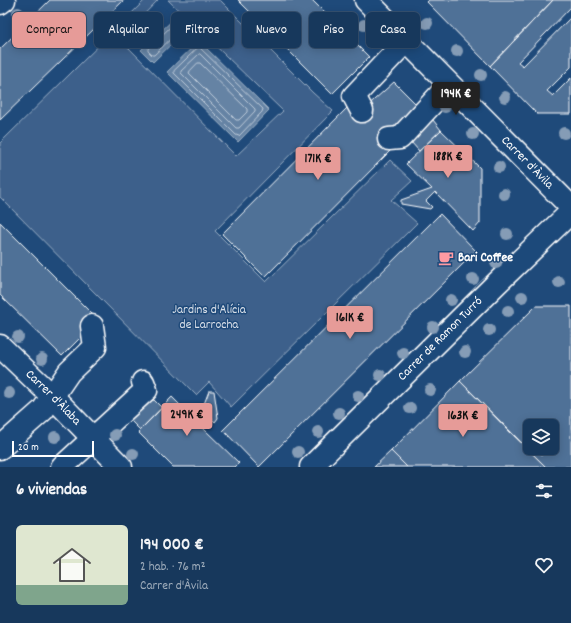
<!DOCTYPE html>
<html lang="es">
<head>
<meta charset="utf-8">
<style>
	body { margin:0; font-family:Dekko,sans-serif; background:#203f62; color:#f1f3f6; height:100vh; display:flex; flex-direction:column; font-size:15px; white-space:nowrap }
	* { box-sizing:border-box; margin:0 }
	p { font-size:13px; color:#9eacbb }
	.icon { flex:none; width:22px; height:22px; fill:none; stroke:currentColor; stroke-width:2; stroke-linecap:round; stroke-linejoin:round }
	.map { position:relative; height:467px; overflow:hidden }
	.drawer { display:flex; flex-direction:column; background:#17385c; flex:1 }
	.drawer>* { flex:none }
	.guide { position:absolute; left:12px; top:12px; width:547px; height:36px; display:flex; gap:8px }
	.buttons { position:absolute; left:523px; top:419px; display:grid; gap:8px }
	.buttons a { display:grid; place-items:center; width:36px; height:36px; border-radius:6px; background:#17385c; box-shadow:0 2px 10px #0003,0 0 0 1px #365272; font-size:20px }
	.scale { position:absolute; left:12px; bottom:10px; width:82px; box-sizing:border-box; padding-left:4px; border:2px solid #fff; border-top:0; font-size:11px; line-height:14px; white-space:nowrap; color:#fff; -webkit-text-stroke:3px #1f4a7a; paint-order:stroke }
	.price { position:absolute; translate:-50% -34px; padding:0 9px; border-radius:4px; background:#e69b98; color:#111; font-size:13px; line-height:26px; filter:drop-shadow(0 1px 2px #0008) }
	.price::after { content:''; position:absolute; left:50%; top:24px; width:12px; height:9px; margin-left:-6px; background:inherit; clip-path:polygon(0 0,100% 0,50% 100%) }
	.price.selected { background:#222; color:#fff }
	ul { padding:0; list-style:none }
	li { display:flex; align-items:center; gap:12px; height:100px; padding:0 16px }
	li+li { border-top:1px solid #365272 }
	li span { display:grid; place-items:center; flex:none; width:112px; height:80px; border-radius:6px; color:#555 }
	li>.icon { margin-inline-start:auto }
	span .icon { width:48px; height:48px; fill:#fffc; stroke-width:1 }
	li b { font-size:17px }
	h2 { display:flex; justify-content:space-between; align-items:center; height:48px; padding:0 16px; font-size:17px }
	.pill { padding:0 14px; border-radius:6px; background:#17385c; box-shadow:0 2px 10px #0003,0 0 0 1px #365272; font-size:14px; line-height:36px }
	.pill.selected { background:#e69b98; color:#111 }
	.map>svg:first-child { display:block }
	.green { fill:#3c618b; stroke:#9eb0c5 }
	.water { fill:#6583a4; stroke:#a3b5c8 }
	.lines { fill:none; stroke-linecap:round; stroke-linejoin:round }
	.shore { stroke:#c1cddb; stroke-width:1 }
	.building { fill:#507197; stroke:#fff; fill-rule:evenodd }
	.minor-casing { stroke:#fff; stroke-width:25 }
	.minor { stroke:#1f4a7a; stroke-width:22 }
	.tree { fill:#859cb6 }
	.labels { text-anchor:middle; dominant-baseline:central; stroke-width:3; stroke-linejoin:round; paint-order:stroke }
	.street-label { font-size:13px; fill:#fff; stroke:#1f4a7a }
	.poi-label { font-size:13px; font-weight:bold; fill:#fff; stroke:#1f4a7a; text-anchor:start }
	.park-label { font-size:13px; fill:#d8dfe8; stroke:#1f4a7a }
</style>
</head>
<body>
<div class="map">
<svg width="571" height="467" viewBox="0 0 571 467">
	<rect width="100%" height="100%" fill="#1f4a7a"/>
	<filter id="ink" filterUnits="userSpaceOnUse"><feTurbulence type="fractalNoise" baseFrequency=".025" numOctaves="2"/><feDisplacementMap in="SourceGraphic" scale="8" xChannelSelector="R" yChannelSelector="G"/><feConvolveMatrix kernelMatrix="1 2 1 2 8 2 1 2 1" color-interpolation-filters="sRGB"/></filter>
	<g filter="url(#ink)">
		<path class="green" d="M145 0H158L120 39 236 156 283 111 168 0H220L313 93 333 111 215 231 266 282 390 160 412 181 391 200 417 223 231 407 209 382 196 395 0 197V143Z"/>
		<path class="water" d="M177 16 188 28 153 62 141 50Z
			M199 41 269 110 238 142 167 72Z"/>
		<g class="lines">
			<path class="shore" d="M175 23H178L181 26V29L154 55H152L148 51V49Z
				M199 47 263 109 262 112 239 136 236 135 174 73V71Z
				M200 54 255 109V111L239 128H236L181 73V71L198 55Z
				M198 63H200L247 109V112L239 120H236L189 73 190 71Z"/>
		</g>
		<path class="building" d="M50 0H124L0 120V49Z
			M238 0H312L369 57 332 94Z
			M429 0H553L490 66 427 2Z
			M553 0H571V7L518 62 523 66 571 17V67L547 91 553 96 571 78V114H537L490 66Z
			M394 82 418 106 384 145 390 151 265 277 222 234 347 108 355 117Z
			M429 115 441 130 419 151 411 142Z
			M441 130 480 168V223L473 231 435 192 426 201 432 207 430 209 401 204V200L432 189 406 164Z
			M440 214 476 251 259 467 223 430Z
			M0 222 98 320 62 356 0 295Z
			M536 306H571V467H546L460 381ZM530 426H552V448H549L542 455 535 448H530Z
			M460 381 510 432 546 467H407L391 451Z
			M209 391H214L218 418 215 422 211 418 203 428 239 463 235 467H173L138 432 172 397 199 424 204 404Z
			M154 400 162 408 140 430 128 418 147 401Z
			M391 451 407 467H374Z"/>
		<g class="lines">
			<g class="minor-casing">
				<g id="minor">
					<path id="s1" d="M366 0 571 207"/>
					<path d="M0 3 4 0"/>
					<path d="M362 111 354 96 406 41"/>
					<path d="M389 139 400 138 449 85"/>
					<path id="s2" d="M0 346 52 396 121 467"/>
					<path d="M0 448 43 410 69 372 95 347 92 326"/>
					<path d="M62 467 146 390 143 382"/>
					<path id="s3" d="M311 467 496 284 571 212"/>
				</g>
			</g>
			<use href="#minor" class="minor"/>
		</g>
		<g class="tree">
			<circle cx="18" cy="13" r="6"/>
			<circle cx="427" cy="23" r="6"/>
			<circle cx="364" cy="25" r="6"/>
			<circle cx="457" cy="51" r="6"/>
			<circle cx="481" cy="75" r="6"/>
			<circle cx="505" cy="97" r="6"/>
			<circle cx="445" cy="107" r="6"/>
			<circle cx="564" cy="133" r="6"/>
			<circle cx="473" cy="134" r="6"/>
			<circle cx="499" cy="167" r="6"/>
			<circle cx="504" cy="194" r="6"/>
			<circle cx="507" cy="234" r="6"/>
			<circle cx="496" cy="263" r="6"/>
			<circle cx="473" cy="279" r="6"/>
			<circle cx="559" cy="282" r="6"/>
			<circle cx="522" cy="297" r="6"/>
			<circle cx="451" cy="300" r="6"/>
			<circle cx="508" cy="311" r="6"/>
			<circle cx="433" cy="327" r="6"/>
			<circle cx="489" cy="330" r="6"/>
			<circle cx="18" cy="337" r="6"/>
			<circle cx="465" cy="352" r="6"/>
			<circle cx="403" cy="353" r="6"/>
			<circle cx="42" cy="359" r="6"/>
			<circle cx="380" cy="375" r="6"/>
			<circle cx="430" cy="390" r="6"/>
			<circle cx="9" cy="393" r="6"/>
			<circle cx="358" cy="396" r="6"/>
			<circle cx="410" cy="408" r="6"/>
			<circle cx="339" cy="413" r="6"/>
			<circle cx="318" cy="432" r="6"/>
			<circle cx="115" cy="435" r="6"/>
			<circle cx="55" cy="437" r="6"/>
			<circle cx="298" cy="452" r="6"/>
			<circle cx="133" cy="454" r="6"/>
		</g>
	</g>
	<defs>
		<g id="cafe-bare" transform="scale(1.2)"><path d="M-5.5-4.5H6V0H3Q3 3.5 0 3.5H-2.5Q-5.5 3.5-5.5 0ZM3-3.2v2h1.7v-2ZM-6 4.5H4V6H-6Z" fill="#ff9aa2" stroke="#1f4a7a" stroke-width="2.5" paint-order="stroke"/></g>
	</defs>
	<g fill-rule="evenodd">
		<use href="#cafe-bare" x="446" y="258"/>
	</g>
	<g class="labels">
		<g class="street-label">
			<text stroke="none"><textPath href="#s1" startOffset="229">Carrer d'Àvila</textPath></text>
			<text stroke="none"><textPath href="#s3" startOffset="182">Carrer de Ramon Turró</textPath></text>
			<text stroke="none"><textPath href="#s2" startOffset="74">Carrer d'Àlaba</textPath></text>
		</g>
		<g class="poi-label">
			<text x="458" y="258">Bari Coffee</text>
		</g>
		<g class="park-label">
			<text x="209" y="310">Jardins d'Alícia<tspan x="209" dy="15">de Larrocha</tspan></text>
		</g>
	</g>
</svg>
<div class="buttons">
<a><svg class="icon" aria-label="layers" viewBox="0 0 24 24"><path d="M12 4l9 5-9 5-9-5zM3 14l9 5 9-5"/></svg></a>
</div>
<div class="scale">20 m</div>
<b class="price selected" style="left:456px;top:116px">194K €</b>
<b class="price" style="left:448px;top:179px">188K €</b>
<b class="price" style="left:318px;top:181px">171K €</b>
<b class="price" style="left:350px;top:340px">161K €</b>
<b class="price" style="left:187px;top:437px">249K €</b>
<b class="price" style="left:463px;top:438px">163K €</b>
<div class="guide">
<a class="pill selected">Comprar</a>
<a class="pill">Alquilar</a>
<a class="pill">Filtros</a>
<a class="pill">Nuevo</a>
<a class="pill">Piso</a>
<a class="pill">Casa</a>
</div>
</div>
<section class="drawer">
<h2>6 viviendas<svg class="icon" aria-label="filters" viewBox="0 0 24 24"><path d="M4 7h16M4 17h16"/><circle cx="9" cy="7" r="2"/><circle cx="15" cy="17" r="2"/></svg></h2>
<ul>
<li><span style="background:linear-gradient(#dfe7d0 75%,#7fa58c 0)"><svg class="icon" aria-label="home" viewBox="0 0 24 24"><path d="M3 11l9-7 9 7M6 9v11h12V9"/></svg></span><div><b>194 000 €</b><p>2 hab. · 76 m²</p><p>Carrer d'Àvila</p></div><svg class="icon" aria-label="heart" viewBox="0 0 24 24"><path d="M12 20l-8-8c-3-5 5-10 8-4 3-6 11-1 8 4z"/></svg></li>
</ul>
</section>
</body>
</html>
